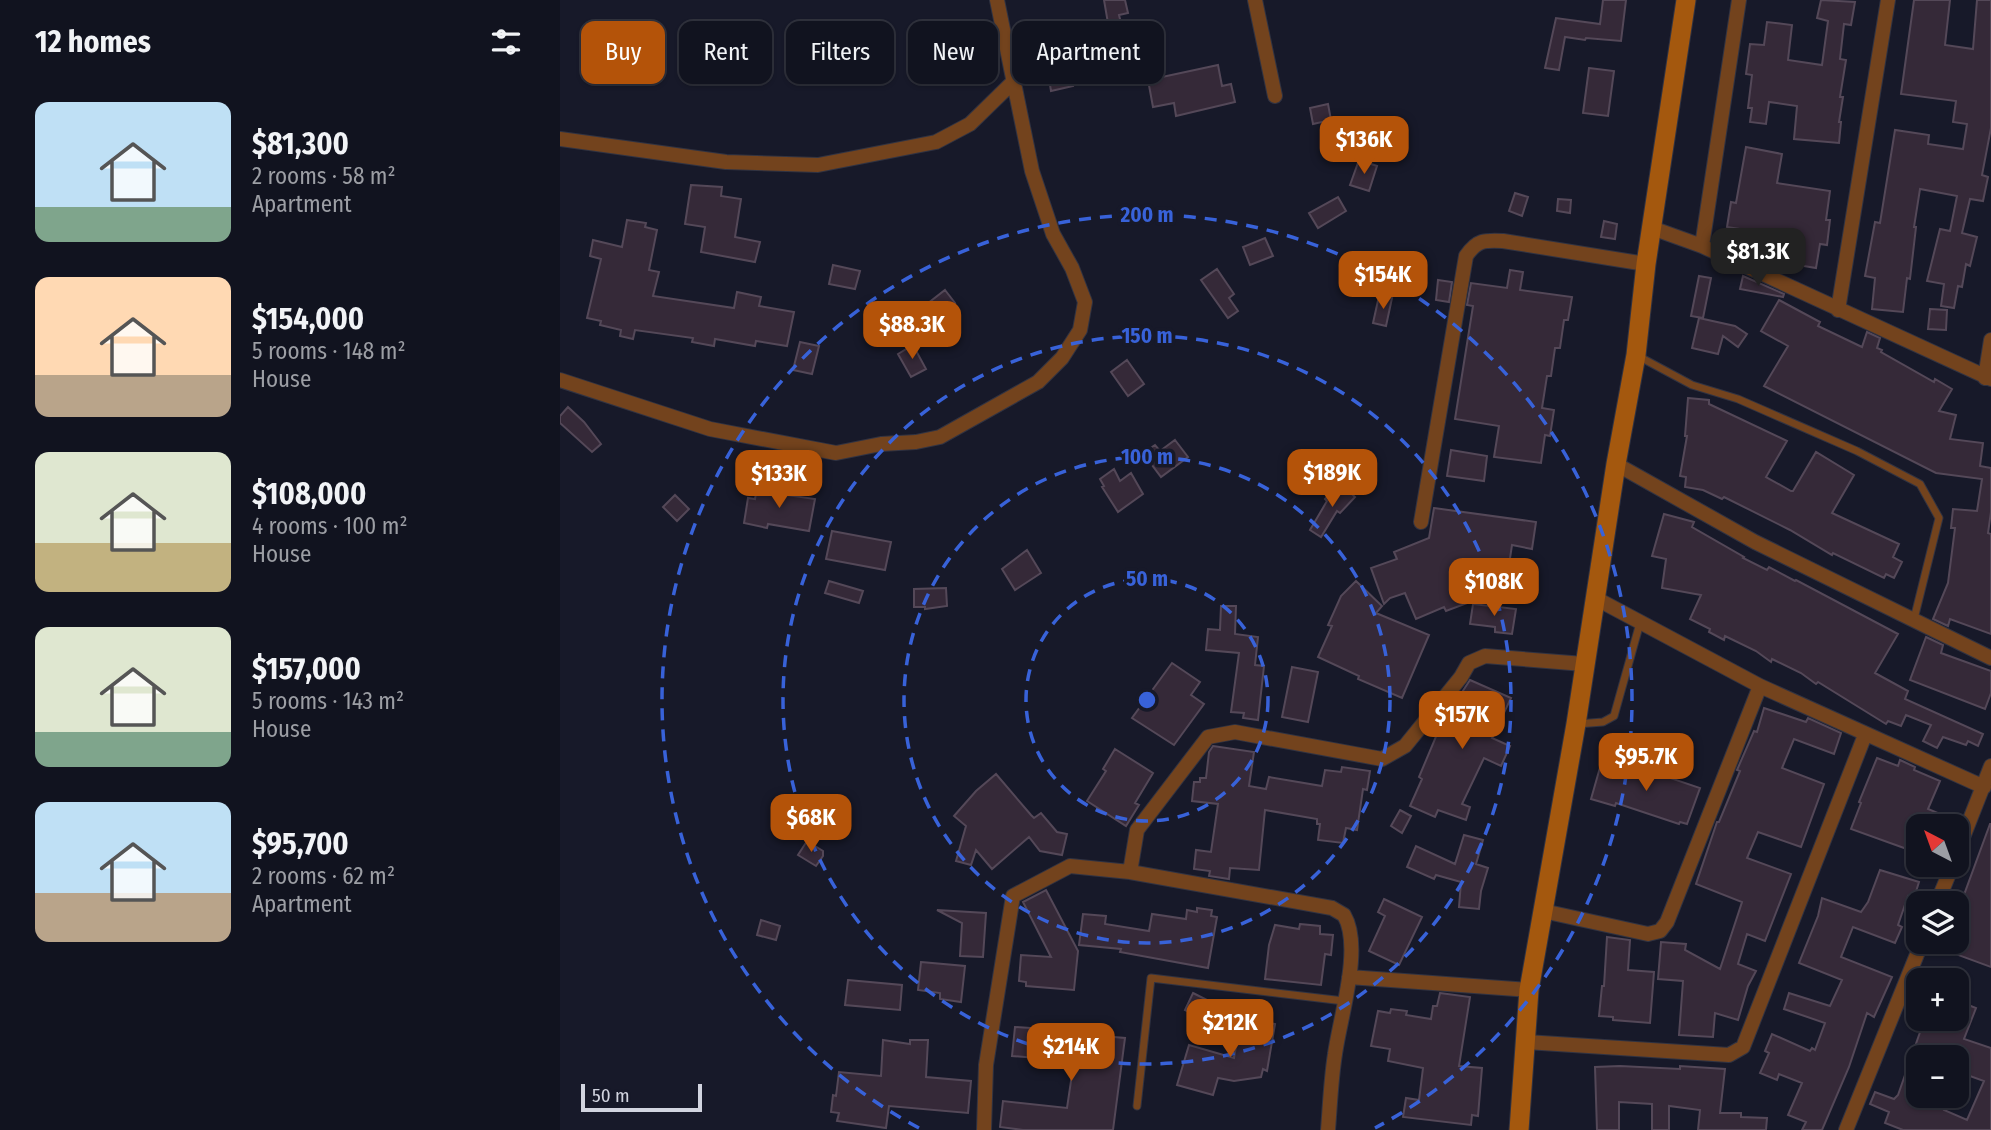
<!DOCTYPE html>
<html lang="en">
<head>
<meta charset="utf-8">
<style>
	body { margin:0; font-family:"Fira Sans Condensed",sans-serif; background:#1a1c28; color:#f1f3f6; height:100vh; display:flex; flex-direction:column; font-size:26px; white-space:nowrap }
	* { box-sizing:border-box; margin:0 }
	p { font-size:23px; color:#9c9ea4 }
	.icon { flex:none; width:38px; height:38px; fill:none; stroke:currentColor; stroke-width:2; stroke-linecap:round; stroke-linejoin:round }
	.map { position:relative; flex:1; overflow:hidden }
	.panel { display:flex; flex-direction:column; background:#11131f; width:560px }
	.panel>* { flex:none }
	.banner { position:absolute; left:21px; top:21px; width:665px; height:63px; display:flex; gap:14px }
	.needle { width:46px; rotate:319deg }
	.tools { position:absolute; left:1346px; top:814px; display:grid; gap:14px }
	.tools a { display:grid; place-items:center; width:63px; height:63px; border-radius:14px; background:#11131f; box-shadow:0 2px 5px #0004,0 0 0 2px #30323d; font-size:35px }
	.scale { position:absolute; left:21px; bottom:18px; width:121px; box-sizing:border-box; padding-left:7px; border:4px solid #d2d4df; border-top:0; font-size:19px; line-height:24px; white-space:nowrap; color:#d2d4df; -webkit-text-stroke:5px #171929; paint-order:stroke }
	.price { position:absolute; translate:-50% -60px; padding:0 16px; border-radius:14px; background:#b45309; color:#fff; font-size:23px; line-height:46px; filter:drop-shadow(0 2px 4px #0008) }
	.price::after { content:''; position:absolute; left:50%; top:42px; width:21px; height:16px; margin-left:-10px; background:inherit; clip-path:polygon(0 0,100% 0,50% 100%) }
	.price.selected { background:#222; color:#fff }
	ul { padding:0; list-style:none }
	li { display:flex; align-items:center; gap:21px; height:175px; padding:0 35px }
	li span { display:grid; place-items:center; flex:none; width:196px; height:140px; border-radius:14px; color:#555 }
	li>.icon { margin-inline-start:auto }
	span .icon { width:84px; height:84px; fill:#fffc; stroke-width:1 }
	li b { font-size:30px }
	h2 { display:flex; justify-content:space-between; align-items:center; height:84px; padding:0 35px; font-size:30px }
	.pill { padding:0 24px; border-radius:14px; background:#11131f; box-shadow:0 2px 5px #0004,0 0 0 2px #30323d; font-size:24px; line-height:63px }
	.pill.selected { background:#b45309; color:#fff }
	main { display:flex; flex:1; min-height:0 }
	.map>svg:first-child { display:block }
	.building { fill:#352938; stroke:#544858; stroke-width:2; fill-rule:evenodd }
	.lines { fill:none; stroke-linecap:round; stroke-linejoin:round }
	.lane-casing { stroke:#313342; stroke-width:9 }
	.street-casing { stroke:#313342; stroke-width:16 }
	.secondary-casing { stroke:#313342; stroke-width:21 }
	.lane { stroke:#73431d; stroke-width:7 }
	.street { stroke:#73431d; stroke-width:14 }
	.secondary { stroke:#a4580e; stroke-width:19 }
	.ring { fill:none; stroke:#3862d9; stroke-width:3.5; stroke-dasharray:12 9 }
	.centre { fill:#3862d9; stroke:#171929; stroke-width:3.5 }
	.ring-label { font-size:21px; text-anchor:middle; font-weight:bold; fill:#3862d9; stroke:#171929; stroke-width:7; stroke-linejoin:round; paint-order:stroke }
</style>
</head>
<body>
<main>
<section class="panel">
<h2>12 homes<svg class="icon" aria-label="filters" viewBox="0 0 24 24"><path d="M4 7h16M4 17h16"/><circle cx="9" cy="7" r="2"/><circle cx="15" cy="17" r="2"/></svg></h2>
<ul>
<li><span style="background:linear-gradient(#bfe0f5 75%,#7fa58c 0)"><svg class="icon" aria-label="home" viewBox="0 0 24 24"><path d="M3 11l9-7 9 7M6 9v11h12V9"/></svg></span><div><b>$81,300</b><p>2 rooms · 58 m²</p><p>Apartment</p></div></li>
<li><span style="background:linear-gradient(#ffd9b3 70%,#b9a48a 0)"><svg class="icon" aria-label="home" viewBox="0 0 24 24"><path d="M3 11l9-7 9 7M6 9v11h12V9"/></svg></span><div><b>$154,000</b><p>5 rooms · 148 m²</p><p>House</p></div></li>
<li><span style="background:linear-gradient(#dfe7d0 65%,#c2b280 0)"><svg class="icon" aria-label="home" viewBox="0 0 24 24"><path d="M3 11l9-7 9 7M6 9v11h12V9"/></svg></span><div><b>$108,000</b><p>4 rooms · 100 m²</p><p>House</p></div></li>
<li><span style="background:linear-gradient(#dfe7d0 75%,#7fa58c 0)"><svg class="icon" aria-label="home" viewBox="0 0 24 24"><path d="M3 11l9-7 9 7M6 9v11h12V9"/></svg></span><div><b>$157,000</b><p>5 rooms · 143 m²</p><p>House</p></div></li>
<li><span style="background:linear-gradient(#bfe0f5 65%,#b9a48a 0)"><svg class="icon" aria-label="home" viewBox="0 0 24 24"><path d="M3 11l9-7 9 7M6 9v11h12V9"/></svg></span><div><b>$95,700</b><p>2 rooms · 62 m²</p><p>Apartment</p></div></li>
</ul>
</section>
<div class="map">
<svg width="1431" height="1130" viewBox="0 0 1431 1130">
	<rect width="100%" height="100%" fill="#171929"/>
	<path class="building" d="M544 0H565L568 13 559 15 562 27 549 29Z
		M1043 0H1066L1061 41 1026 38 1025 40 1005 37 999 70 985 68 996 18 1040 24Z
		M1261 0 1295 2 1291 25 1284 24 1280 59 1286 60 1280 97H1283L1279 122H1281L1279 143 1234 139 1237 106 1209 102 1206 124 1190 122 1192 108H1188L1192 75 1186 74 1190 44 1204 45 1207 22 1232 25 1228 60 1262 65 1268 21 1257 18Z
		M1354 0H1390L1385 45 1413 49 1417 0H1431V128L1422 175 1428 177 1423 201 1410 199 1402 233 1417 237 1410 266 1406 264 1402 287 1398 286 1394 308 1381 306 1384 284 1367 281 1380 229 1390 231 1397 196 1360 189 1354 227H1356L1350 279 1347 278 1343 312 1312 309 1315 278 1305 276 1315 222 1320 223 1335 130 1369 135 1368 144 1403 149 1407 124 1393 122 1396 101 1341 94Z
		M519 60 522 80 512 81 513 86 491 91 487 66Z
		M658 65 662 86 671 84 675 102 616 116 614 103 593 107 588 80Z
		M1029 68 1054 71 1048 116 1023 113Z
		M768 104 771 120 753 124 750 108Z
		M1186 147 1222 154 1217 183 1270 191 1266 220H1270L1267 245 1260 244 1256 268 1220 262 1224 239 1219 238V235L1167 227 1171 202 1176 203Z
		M799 160 817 166 809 191 790 185Z
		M131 185 162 187 161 196 181 199 175 237 200 242 195 262 141 252 145 227 125 224Z
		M955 193 968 197 962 216 949 211Z
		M778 197 786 211 758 228 749 213Z
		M998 199 1011 200 1010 213 997 211Z
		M67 220 86 223 85 227 97 230 89 270 99 272 93 296 174 308 177 292 201 297 199 306 234 312 227 346 196 341 195 346 155 339 154 346 132 342 133 338 75 330 73 339 60 336 61 330 40 325 41 321 27 318 41 259 30 256 33 240 62 247Z
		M1044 221 1057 224 1055 239 1041 237Z
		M705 238 713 256 690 265 683 247Z
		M273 265 300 271 295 289 269 284Z
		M657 269 674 294 669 298 678 311 668 318 641 280Z
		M950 270 963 272 960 290 1012 297 1008 320H1004L1000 348H995L991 376H987L982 408 994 410 990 436 985 435 981 463 934 457 939 426 895 419 913 306 907 305 911 283 947 288Z
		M1139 276 1151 278 1143 318 1131 316Z
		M1183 276 1224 294 1223 297 1180 289Z
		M878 280 892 282 889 302 876 300Z
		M385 290 395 303 376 316 367 304Z
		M819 296 832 298 826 326 813 323Z
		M1219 300 1260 322 1258 326 1302 347 1307 332 1320 338 1317 348 1322 350 1321 352 1374 382 1375 379 1392 389 1379 411 1396 415 1390 439 1423 443 1420 466 1431 468V512L1428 533 1431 534V634L1390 619 1388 626 1373 619 1388 583 1395 528H1391L1393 509 1417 511 1422 479 1376 473 1204 386 1228 346 1201 331Z
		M1370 309 1387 310 1386 330 1368 329Z
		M1139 318 1175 326 1187 334 1178 347 1163 336 1158 354 1132 348Z
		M240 342 259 346 252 374 233 370Z
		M353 345 366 369 351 377 338 354Z
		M567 360 584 384 568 396 551 372Z
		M1128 398 1149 400V404L1227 441 1206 477 1231 491H1233L1256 452 1294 475 1272 513 1339 544 1333 557 1342 562 1334 578 1326 574 1324 578 1273 553 1272 555 1230 530 1164 497 1162 499 1143 490 1125 487 1126 477 1120 476 1127 436H1125Z
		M8 407 24 422 41 444 32 452 0 423V416Z
		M615 440 628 457 601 477 583 453 595 445 600 451Z
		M891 450 927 456 924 481 887 476Z
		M554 469 560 481 571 473 583 494 558 512 542 487 544 486 540 479Z
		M780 483 795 497 780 513 777 511 761 537 750 530 767 501 765 499Z
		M214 487 227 489 226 495 255 499 249 531 208 524 207 528 184 523 188 498 195 499 197 488 213 491Z
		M115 495 129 509 117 521 103 507Z
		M874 508 976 522 972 549 952 545 949 565 939 564 938 572 896 567 910 602 886 611 884 607 856 619 845 593 830 598 824 604 811 568 837 559 834 552 869 538Z
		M1104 514 1134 522 1132 527 1184 557 1183 558 1207 570 1209 567 1235 581 1236 580 1338 634 1315 673 1348 691 1345 699 1423 734 1418 746 1408 741 1406 745 1383 737 1377 748 1363 741 1371 725 1346 715 1341 726 1328 721 1326 724 1258 682 1256 684 1241 673 1212 659 1211 662 1196 651 1165 636 1164 640 1149 632 1150 629 1130 619 1141 595 1102 588 1106 559 1092 556Z
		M272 531 331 542 325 570 266 559Z
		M467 550 481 573 455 590 442 569Z
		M269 581 303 591 299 603 265 593Z
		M796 581 822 606 816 613 869 635 842 698 798 679 799 676 758 657 772 626 768 625 781 596Z
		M386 588 387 606 365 609V607H354V589Z
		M913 604 956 609 952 634 935 632V627L910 624Z
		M661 606H676L675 634 698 637 695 665 704 666 698 720 683 718 684 713 671 712 679 653 646 650 648 629 660 630Z
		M1366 637 1383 645 1381 653 1431 671V693L1425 709 1350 680Z
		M612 663 640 682 631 695 644 704 614 745 572 718Z
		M732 667 758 672 748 722 722 717Z
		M910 680 951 698 932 738 950 746 941 766 924 758 902 804 910 807 906 820 878 810 875 817 850 806 862 779 859 777 888 708 895 703Z
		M1204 708 1246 722 1248 718 1281 733 1274 754 1234 739 1222 768 1264 784 1241 847 1198 832 1187 858 1231 874 1205 941 1187 934 1178 964 1196 971 1188 986 1178 1020 1155 1013 1153 1037 1119 1035 1123 981 1098 979 1101 942 1126 944 1125 950 1160 969 1182 902 1136 884 1157 822H1159L1180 771 1177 770 1194 731 1197 732Z
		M653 746 694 752 689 786 706 789 709 777 762 786 765 770 781 772 782 767 810 771 807 790 803 789 797 830 786 828 783 843 758 840 760 824H757V819L705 810 699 870 670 868 669 879 649 876 650 871 634 869 636 850 651 852 658 804 632 801 634 782H640V778H646L649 752Z
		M555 749 593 773 575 803 579 805 566 826 527 801 546 771 543 769Z
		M1317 758 1338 766 1340 760 1355 767 1354 770 1380 781 1368 809 1385 816 1380 826H1358V853L1291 829 1301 803 1299 802Z
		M1041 764 1068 775 1072 765 1140 788 1127 824 1120 822 1119 824 1056 803 1055 806 1031 799Z
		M436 774 471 815 474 818 481 813 497 832 507 834 502 855 480 851 469 837 432 869 416 850 411 865 396 861 406 826 394 816 416 791Z
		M840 810 851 816 842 833 831 826Z
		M1430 824H1431V967L1371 945 1372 942H1396V926L1400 915 1397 914Z
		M904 835 923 840 916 864 928 868 921 891 919 909 899 907 901 882 876 875 874 879 847 867 856 846 895 864Z
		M247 841 263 851V856L256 866 238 855Z
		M1320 870 1359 882 1354 898 1348 896 1338 925 1342 927 1335 943 1293 927 1281 957 1332 977 1314 1017 1307 1013 1289 1067 1262 1130H1242L1246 1122 1228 1115 1242 1083 1219 1074 1217 1080 1200 1073 1209 1053 1205 1051 1212 1034 1250 1051 1252 1048 1255 1050 1265 1023 1224 1009 1229 993 1270 1006 1282 980 1239 963 1258 916 1262 898 1301 912 1308 902Z
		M486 890 518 951 514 990 466 986V982L459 981 461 955 491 957 463 902Z
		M824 899 862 917 839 965 809 951 825 916 818 912Z
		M637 908 652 910 651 916 657 917 648 968 560 952 561 949 519 945 523 914 546 916 545 924 589 931 592 914 626 919 627 910 637 912Z
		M377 910 426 913 423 957 400 956 402 923Z
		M201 920 220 926 216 940 197 935Z
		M740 924 760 926V934L773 935 771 955 765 954 761 985 705 979 709 945 715 925 739 929Z
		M1047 937 1070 940 1068 970 1094 972 1090 1023 1053 1020V1017L1039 1016 1042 986H1044Z
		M361 962 405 966 401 1002 380 999V993L358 990Z
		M288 980 342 985 340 1010 285 1005Z
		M633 993 649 1001 641 1018 625 1010Z
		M880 993 910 997 899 1066 922 1068 918 1116 912 1115 911 1125 843 1117 846 1098 859 1100 863 1068 828 1061 830 1049 811 1046 818 1011 830 1013 831 1009 847 1011 846 1015 871 1019 873 1006H877Z
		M1396 1000 1416 1008 1404 1039 1431 1048V1130H1343L1325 1123 1329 1112 1310 1104 1315 1092 1334 1099 1338 1095 1365 1018H1396ZM1358 1057H1396V1071L1424 1081 1407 1120 1384 1110 1389 1096H1358Z
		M681 1018 715 1024 707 1071 703 1069 701 1077 674 1081 658 1078 653 1095 617 1085 629 1045 674 1058Z
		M455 1027 470 1028 469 1034 518 1038V1034L565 1038 553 1130H463L440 1127 443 1101 507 1108 514 1061 452 1056Z
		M323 1040 350 1044V1040H368L366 1077 411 1081 408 1113 329 1106 326 1128 277 1121 279 1113 271 1112 273 1095 276 1096 279 1072 321 1076Z
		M1060 1066 1120 1069V1066L1165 1069 1160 1113H1181V1117L1207 1118 1206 1130H1138L1140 1110 1109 1106V1130H1092V1104L1059 1102V1130H1037L1035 1067Z"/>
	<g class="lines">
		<g class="lane-casing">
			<path id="lane" d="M1078 356 1132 385 1178 399 1297 451 1360 484 1379 518 1354 619
				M1017 724 1043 722 1054 716 1080 623
				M577 1106 591 978 784 1001"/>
		</g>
		<g class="street-casing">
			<path id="street" d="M695 0 715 96
				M0 139 166 162 258 165 376 142 410 124 454 81
				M1092 228 1142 246 1431 379
				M1142 246 1179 0
				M1278 310 1328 0
				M1425 378 1431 340
				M0 380 150 429 276 453 321 444 356 442 380 437 478 382 502 358 520 330 525 302 512 268 493 234 472 171 437 0
				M1056 464 1195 542 1431 658
				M861 522 906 256C917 240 924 240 943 241L1086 264
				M1035 598 1200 686 1424 787
				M1396 855 1431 766
				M570 872 577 830 648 737 675 732 822 759 845 746 901 677 909 663 925 656 1024 664
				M1377 903 1393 864
				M983 911 1088 934 1100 931 1107 922 1200 686
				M789 977 969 990
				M966 1042 1169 1055 1183 1047 1305 735
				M424 1130 426 1065 453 896 510 866 570 872 772 908 784 915C803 947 780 1017 775 1054 771 1079 770 1105 768 1130
				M1286 1130 1362 942"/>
		</g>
		<g class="secondary-casing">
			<path id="secondary" d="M959 1130 969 990 1016 724 1056 464 1076 355 1086 264 1126 0"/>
		</g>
		<use href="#lane" class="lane"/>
		<use href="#street" class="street"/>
		<use href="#secondary" class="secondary"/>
	</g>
	<g class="ring">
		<circle cx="587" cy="700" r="121"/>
		<circle cx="587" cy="700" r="243"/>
		<circle cx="587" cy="700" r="364"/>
		<path d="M359 1128A485 485 0 1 1 815 1128"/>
	</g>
	<circle cx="587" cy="700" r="10" class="centre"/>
	<g class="ring-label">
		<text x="587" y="222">200 m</text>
		<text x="587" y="343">150 m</text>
		<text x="587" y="464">100 m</text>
		<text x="587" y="586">50 m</text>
	</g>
</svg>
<div class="tools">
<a><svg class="needle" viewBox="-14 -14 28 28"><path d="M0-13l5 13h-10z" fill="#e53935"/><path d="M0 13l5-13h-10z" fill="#9c9ea4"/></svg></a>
<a><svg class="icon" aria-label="layers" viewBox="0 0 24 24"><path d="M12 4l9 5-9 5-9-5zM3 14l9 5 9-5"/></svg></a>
<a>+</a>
<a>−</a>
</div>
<div class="scale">50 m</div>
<b class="price" style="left:804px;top:176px">$136K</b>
<b class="price selected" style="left:1198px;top:288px">$81.3K</b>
<b class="price" style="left:823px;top:311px">$154K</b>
<b class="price" style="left:352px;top:361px">$88.3K</b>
<b class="price" style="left:772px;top:509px">$189K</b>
<b class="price" style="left:219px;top:510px">$133K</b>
<b class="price" style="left:934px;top:618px">$108K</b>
<b class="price" style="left:902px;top:751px">$157K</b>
<b class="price" style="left:1086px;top:793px">$95.7K</b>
<b class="price" style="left:251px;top:854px">$68K</b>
<b class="price" style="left:670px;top:1059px">$212K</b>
<b class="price" style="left:511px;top:1083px">$214K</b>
<div class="banner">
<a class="pill selected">Buy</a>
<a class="pill">Rent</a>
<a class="pill">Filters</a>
<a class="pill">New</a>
<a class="pill">Apartment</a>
</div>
</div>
</main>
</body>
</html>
